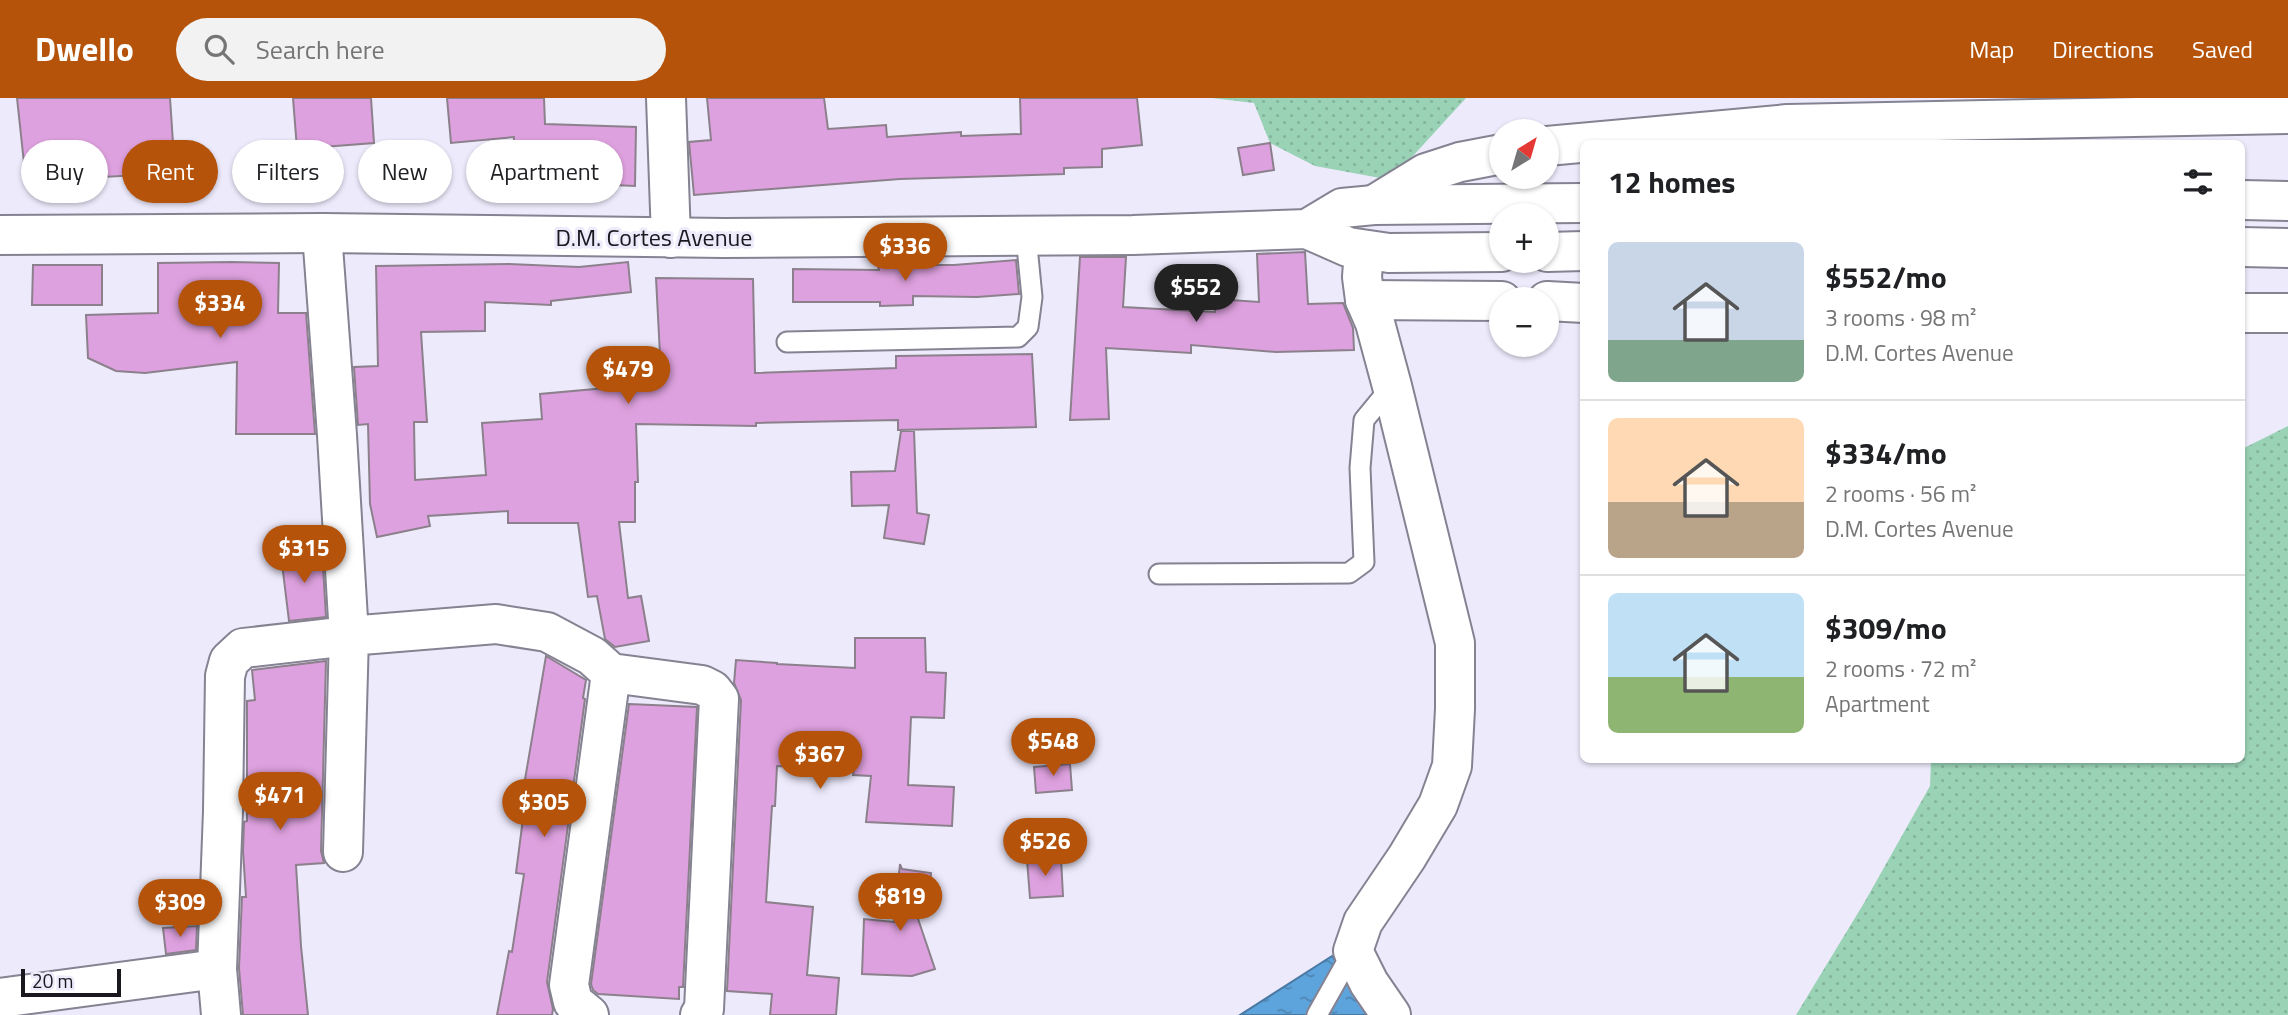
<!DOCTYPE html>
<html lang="en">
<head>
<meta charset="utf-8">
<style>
	body { margin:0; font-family:"Titillium Web",sans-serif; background:#f2f2f2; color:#202124; height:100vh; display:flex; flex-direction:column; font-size:26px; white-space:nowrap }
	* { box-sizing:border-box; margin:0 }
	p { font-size:23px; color:#757577 }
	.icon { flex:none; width:38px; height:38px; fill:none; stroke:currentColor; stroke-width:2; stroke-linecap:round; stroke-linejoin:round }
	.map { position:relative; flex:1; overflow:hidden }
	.details { position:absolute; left:1580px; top:42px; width:665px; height:623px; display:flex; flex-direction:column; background:#fff; border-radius:10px; box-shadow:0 2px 5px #0004 }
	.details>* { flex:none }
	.top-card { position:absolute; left:21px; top:42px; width:665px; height:63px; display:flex; gap:14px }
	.needle { width:46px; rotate:37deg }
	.fabs { position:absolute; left:1489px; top:21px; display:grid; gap:14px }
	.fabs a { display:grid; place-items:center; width:70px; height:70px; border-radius:50%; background:#fff; box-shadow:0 2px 5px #0004; font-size:35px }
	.scale { position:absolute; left:21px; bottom:18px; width:100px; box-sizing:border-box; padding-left:7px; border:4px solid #1a181e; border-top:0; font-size:19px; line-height:24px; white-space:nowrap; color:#1a181e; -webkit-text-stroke:5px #edeafc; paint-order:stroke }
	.price { position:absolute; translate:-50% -60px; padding:0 16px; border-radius:24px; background:#b45309; color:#fff; font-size:23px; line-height:46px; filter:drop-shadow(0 2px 4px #0008) }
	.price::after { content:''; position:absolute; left:50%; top:42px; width:21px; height:16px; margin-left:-10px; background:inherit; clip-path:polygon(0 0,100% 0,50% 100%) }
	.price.on { background:#222; color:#fff }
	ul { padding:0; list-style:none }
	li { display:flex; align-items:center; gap:21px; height:175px; padding:0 28px }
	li+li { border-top:2px solid #e0e0e0 }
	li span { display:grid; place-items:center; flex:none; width:196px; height:140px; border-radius:10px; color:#555 }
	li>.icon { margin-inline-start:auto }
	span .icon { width:84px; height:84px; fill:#fffc; stroke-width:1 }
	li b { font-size:30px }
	h2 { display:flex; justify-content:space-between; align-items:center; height:84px; padding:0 28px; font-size:30px }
	.chip { padding:0 24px; border-radius:32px; background:#fff; box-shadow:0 2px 5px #0004; font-size:24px; line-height:63px }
	.chip.on { background:#b45309; color:#fff }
	header { display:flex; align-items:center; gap:42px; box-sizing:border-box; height:98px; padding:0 35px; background:#b45309; color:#fff }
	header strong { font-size:33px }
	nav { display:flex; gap:38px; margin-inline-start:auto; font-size:24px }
	.search { width:490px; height:63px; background:#f2f2f2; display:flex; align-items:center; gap:18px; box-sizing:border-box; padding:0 24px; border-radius:38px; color:#757577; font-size:26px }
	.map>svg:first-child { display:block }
	.grass { fill:url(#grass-dots) }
	.water { fill:url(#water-ripples); stroke:#4a7aa3; stroke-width:2 }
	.building { fill:#dea1df; stroke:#8c808c; stroke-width:2 }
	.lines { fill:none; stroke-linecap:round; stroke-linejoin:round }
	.service-casing { stroke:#858292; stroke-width:23 }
	.minor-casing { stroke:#858292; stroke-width:42 }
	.tertiary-casing { stroke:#858292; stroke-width:42 }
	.trunk-casing { stroke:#858292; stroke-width:42 }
	.service { stroke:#fff; stroke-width:19 }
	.minor { stroke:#fff; stroke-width:38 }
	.tertiary { stroke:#fff; stroke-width:38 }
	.trunk { stroke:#fff; stroke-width:38 }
	.labels { text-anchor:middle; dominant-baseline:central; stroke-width:6; stroke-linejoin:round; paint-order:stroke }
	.street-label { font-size:24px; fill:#1a181e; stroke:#edeafc }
</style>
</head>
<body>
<header>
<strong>Dwello</strong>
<div class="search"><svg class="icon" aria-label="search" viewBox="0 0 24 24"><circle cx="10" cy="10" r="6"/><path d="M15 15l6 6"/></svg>Search here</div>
<nav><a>Map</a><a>Directions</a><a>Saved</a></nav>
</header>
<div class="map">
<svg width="2288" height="917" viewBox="0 0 2288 917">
	<defs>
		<pattern id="grass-dots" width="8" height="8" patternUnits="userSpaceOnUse" patternTransform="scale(1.75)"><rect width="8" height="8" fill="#9ad2b5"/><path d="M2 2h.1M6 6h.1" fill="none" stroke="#84b49b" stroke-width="1.8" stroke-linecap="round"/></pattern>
		<pattern id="water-ripples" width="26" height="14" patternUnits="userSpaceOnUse" patternTransform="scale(1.75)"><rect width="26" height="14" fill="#5ea4dc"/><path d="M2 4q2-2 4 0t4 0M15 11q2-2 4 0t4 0" fill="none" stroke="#4d85b2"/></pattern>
	</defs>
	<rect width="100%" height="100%" fill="#edeafc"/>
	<path class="grass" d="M1212 0H1466L1391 82 1315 68 1270 45 1254 5Z
		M2288 328V917H1796L1864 805 1930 688 1931 662H2242V351Z"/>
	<path class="water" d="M1332 858 1375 917H1240Z"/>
	<path class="building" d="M17 0H170L175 75 85 80V71L24 65Z
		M293 0H371L374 45 297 51Z
		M447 0H544L545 26 636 29 635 88 547 84V89L512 87 514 39 451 45Z
		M707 0H824L828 31 886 27 887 39 961 34V38L1021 36 1020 0H1137L1142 47 1102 51V69L1064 70V76L900 81 694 97 689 44 711 42Z
		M1270 45 1274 72 1243 77 1238 50Z
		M1305 154 1308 206 1343 205 1353 230 1354 252 1276 254 1191 247V255L1106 250 1109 321 1070 322 1080 159H1126L1123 209 1215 214 1216 201 1259 204 1257 156Z
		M1016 162 1019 196 977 199 913 198V207L880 208V204H793V171L879 172 878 167H954Z
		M231 164 279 165 278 215H306L315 336H236L237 264 145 275 116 273 88 260 86 217 158 215V165Z
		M628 164 631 194 551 203V207L485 204V233L421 234 427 324H414L415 382 486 377 482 325 542 321 540 296 617 289 618 274 661 276 656 180 753 181 755 275 896 270V258L1032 256 1036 329 898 332V322L756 325V328L636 326 638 384H635V424H619L628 500 641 498 649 543 615 549 605 541 597 498 588 499 578 425H508V413L428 418 430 428 377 439 370 406 368 326 358 327 354 269 378 268 376 168 509 166 579 169Z
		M33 167H102V207H32Z
		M901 333H914L917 415 929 417 924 446 884 440 889 407 852 408 851 374 895 373Z
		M322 452 326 519 289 523 281 457Z
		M855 540H925L926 574 946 575 944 620 911 619 908 687 954 689 952 728 866 724 871 678 853 677 854 672 777 668 775 708H772L766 804 813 809 807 877 839 880 836 917H770L772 896 727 893 741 602 734 585 736 562 777 565V566L855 570Z
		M546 558 586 582 583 600 585 601 547 884 553 911 552 917H497L509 853 512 854 524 776 516 775 525 705H521Z
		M326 563 321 753 324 765 296 767 301 848 308 917H243L239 870 242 799H246L243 753 244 724 247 723V603L255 602 252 572Z
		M629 606 697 609 683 889H679V901L598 896 593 892 591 886Z
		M1070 666 1072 692 1036 695 1034 669Z
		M1061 760 1063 798 1030 800 1027 762Z
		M900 766 902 771 931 775 928 807 913 806 935 871 912 878 862 876 864 821 894 824Z
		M197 828 196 852 166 856 163 830Z"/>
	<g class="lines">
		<g class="service-casing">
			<path id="service" d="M787 244 1018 239 1028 229 1032 199 1026 138
				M1159 476 1349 475 1364 464 1360 370 1364 322 1392 288
				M1317 917 1353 853"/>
		</g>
		<g class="minor-casing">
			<path id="minor" d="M1547 48 1788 26 2288 16
				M1374 107 1426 75 1460 64 1502 56
				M322 135 337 337 349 538 343 754
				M1365 202 1502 203
				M1547 203 1584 205
				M2242 215H2288
				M0 900 217 871
				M221 917 217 871 223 713 225 578 229 563 243 550 349 538 496 526 547 534 592 558 611 575 702 587 712 592 719 601 704 911 700 917
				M589 917 573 904 569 887 611 575"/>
		</g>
		<g class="tertiary-casing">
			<path id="tertiary" d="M666 0 671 140
				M1364 152 1362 179 1365 202 1375 225 1392 288 1455 545V611L1452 668 1438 707 1407 759 1363 824 1353 853 1369 885 1391 917"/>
		</g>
		<g class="trunk-casing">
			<path id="trunk" d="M2242 102 2288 103
				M1307 131 1342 110 1374 107 1584 105
				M0 137 322 135 724 140 1133 137 1307 131 1348 149 1389 155 1502 154
				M2242 149 2288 150
				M1547 154 1584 153"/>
		</g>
		<use href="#service" class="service"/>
		<use href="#minor" class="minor"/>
		<use href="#tertiary" class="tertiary"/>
		<use href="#trunk" class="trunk"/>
	</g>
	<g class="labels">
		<g class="street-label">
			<text x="654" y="139">D.M. Cortes Avenue</text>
		</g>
	</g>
</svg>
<div class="fabs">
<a><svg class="needle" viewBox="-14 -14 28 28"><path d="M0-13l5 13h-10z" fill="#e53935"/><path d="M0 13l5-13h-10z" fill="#757577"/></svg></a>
<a>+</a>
<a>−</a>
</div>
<div class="scale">20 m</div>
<b class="price" style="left:905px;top:185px">$336</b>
<b class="price on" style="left:1196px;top:226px">$552</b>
<b class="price" style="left:220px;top:242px">$334</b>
<b class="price" style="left:628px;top:308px">$479</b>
<b class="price" style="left:304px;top:487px">$315</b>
<b class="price" style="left:1053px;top:680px">$548</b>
<b class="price" style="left:820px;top:693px">$367</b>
<b class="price" style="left:280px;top:734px">$471</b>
<b class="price" style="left:544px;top:741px">$305</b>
<b class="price" style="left:1045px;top:780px">$526</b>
<b class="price" style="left:900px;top:835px">$819</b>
<b class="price" style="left:180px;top:841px">$309</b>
<div class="top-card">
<a class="chip">Buy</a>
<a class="chip on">Rent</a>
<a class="chip">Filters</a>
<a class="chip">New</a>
<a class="chip">Apartment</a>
</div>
<section class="details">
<h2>12 homes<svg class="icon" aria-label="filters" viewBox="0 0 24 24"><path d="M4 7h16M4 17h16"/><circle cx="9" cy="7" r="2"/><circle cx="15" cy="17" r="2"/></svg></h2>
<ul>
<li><span style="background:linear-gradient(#c9d6e8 70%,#7fa58c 0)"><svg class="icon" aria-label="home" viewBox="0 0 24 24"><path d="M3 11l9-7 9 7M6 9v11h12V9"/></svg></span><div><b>$552/mo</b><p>3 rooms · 98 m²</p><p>D.M. Cortes Avenue</p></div></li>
<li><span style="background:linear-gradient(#ffd9b3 60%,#b9a48a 0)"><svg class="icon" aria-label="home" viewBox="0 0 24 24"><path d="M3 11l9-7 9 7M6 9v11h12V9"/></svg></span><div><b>$334/mo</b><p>2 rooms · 56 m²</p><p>D.M. Cortes Avenue</p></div></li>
<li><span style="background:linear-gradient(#bfe0f5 60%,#8fb573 0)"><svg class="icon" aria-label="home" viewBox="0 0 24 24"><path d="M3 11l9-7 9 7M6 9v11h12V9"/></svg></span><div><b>$309/mo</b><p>2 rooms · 72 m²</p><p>Apartment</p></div></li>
</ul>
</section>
</div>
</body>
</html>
